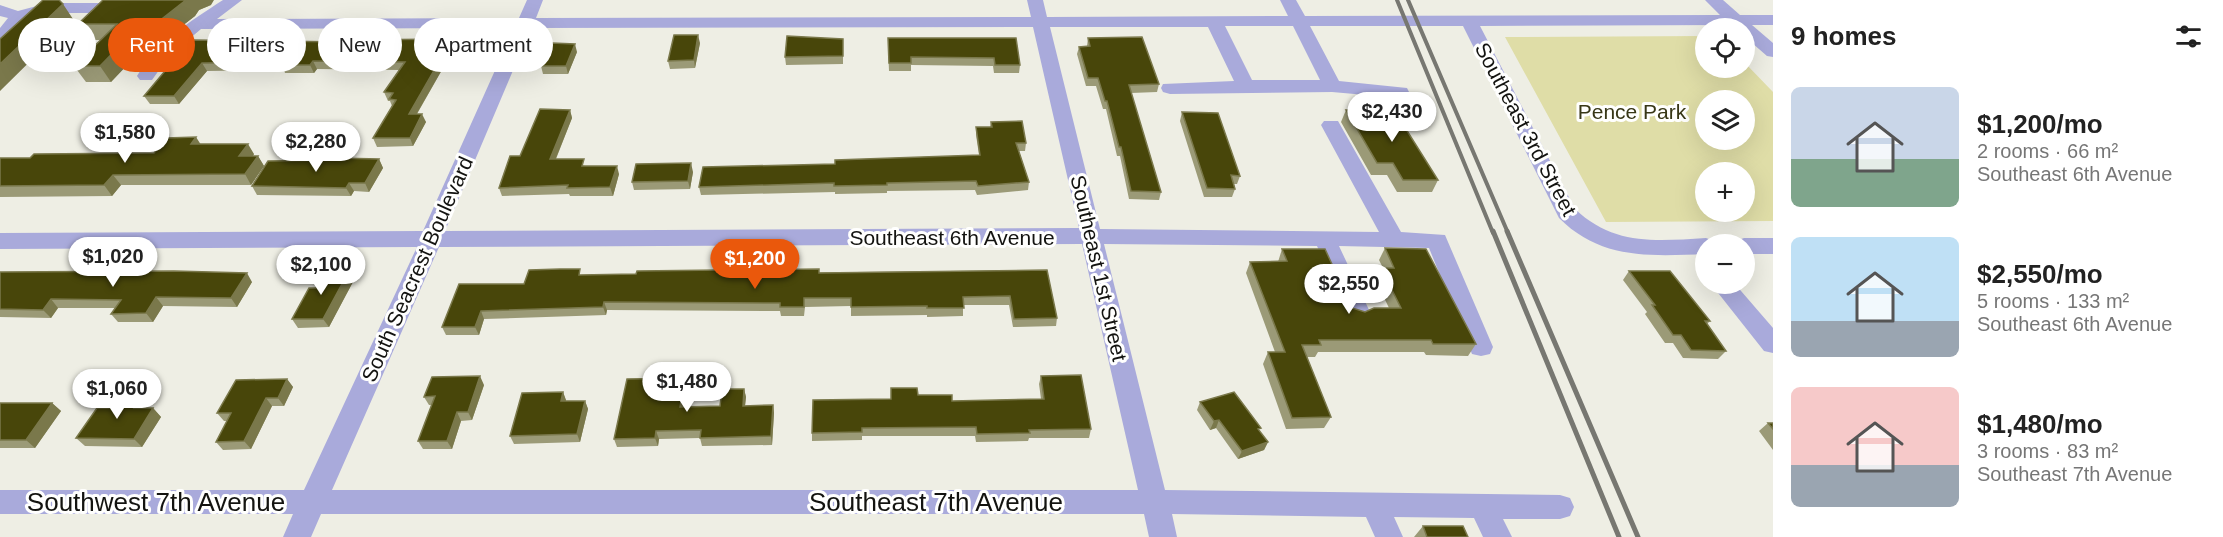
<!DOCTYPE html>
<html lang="en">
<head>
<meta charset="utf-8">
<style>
	body { margin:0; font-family:Arial,sans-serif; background:#f2f2f2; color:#222; height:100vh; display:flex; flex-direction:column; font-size:22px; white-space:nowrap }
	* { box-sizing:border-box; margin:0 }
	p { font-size:20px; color:#767676 }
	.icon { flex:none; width:33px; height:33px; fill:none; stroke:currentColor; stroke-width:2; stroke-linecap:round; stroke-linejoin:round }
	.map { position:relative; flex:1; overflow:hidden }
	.sheet { display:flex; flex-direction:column; background:#fff; width:450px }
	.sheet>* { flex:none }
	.banner { position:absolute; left:18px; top:18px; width:570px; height:54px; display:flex; gap:12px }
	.tools { position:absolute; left:1695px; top:18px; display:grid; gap:12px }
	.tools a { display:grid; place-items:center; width:60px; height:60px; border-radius:50%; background:#fff; box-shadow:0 6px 24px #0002; font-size:30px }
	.price { position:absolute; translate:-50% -51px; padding:0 14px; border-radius:21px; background:#fff; color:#222; font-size:20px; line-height:39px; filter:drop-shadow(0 2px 3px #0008) }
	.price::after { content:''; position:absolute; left:50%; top:36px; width:18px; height:14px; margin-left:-9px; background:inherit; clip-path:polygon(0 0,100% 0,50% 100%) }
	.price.selected { background:#ea580c; color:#fff }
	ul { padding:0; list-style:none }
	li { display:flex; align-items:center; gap:18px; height:150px; padding:0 18px }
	li span { display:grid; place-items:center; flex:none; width:168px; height:120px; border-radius:9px; color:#555 }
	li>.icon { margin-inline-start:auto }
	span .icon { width:72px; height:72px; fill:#fffc; stroke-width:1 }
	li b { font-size:26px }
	h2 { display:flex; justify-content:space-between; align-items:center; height:72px; padding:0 18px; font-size:26px }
	.tag { padding:0 21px; border-radius:27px; background:#fff; box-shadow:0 6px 24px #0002; font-size:21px; line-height:54px }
	.tag.selected { background:#ea580c; color:#fff }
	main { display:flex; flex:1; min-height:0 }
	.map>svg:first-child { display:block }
	.green { fill:#dfdda7; fill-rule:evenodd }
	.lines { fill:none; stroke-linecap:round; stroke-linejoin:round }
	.minor { fill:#a9aadb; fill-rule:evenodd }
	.rail-far1 { stroke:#777771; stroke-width:4 }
	.rail { stroke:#777771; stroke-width:5 }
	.wall { fill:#9b9a77 }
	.shaded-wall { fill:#7a784b }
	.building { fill:#48460a; stroke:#7a784b; stroke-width:1.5 }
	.labels { text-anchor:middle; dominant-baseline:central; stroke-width:6; stroke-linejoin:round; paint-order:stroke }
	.park-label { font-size:21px; fill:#383717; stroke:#fffffe }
	.street-label { font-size:21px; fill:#131310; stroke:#fffffe }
	.near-street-label { font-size:26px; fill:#131310; stroke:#fffffe }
</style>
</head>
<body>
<main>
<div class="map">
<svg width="1773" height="537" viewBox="0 0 1773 537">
	<rect width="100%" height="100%" fill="#eeeee4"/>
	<path class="green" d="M1705 36 1706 68H1744L1745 63 1773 92V221L1606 222 1505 37ZM1706 100H1744V140H1706ZM1706 172H1744V212H1706Z"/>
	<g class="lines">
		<path class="minor" d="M223 0H242L217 19 519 18 527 0H543L536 18 1031 17 1027 0H1043L1047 17 1288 16 1280 0H1296L1305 16 1720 15 1705 0H1723L1740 15H1773V25H1752L1773 43V57L1767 56 1744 36V28H1736L1732 25 1480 26 1575 209C1614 246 1656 241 1706 238L1714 241 1716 244H1706V254C1650 256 1601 260 1559 218L1463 26H1310L1339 81 1407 88 1409 92 1407 96 1400 98 1332 92 1170 94 1163 92 1161 88 1163 84 1234 81 1208 27H1050L1100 229 1379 232 1321 125 1324 121H1338L1401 232 1445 235 1493 347 1490 354 1481 356 1472 354 1429 248 1339 246 1370 312 1366 318 1358 321 1350 318 1346 312 1317 246 1104 244 1165 490 1560 495 1570 498 1574 507 1570 516 1560 519H1503L1512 537H1483L1474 518 1394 517 1403 537H1375L1366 517 1172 514 1177 537H1149L1144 514H321L311 537H283L293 514H0V490H304L417 247 0 249V233L423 231 514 28 201 29 169 56 152 80H140L137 76C159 41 189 22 223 0ZM1225 26H1293L1320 80H1252ZM1033 27 1079 228 445 231 531 28ZM1082 244 1138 490H332L439 247Z
			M48 3H112L120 8 112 13H48L24 19C20 30 11 39 0 42V28L8 18 0 16V5L18 11Z
			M1744 238H1773V254H1744V244H1734L1736 241Z
			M1711 284H1735L1773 328V353L1764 351Z"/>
		<path class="rail-far1" d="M1397 0 1493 233
			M1408 0 1508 233"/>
		<path class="rail" d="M1493 231 1619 537
			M1507 231 1638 537"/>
	</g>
	<path class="wall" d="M211 5 199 10 195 16 164 40 149 42 111 82H86L74 66 101 40H89L78 24Z
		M1016 38 1020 65 1019 73H994L993 66 911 65V71H889L888 46Z
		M1088 38 1159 84 1157 92 1131 93 1161 192 1159 200 1129 199 1120 156H1117L1106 109H1103L1096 86H1086L1077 54 1079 47 1087 46Z
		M843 39V64L786 65 785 57Z
		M191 40 455 47 417 114 426 122 413 146 377 147 373 138 392 106 390 101H388L384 92 399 70 317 69 314 73H285L284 70 207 71 179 104H150L144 96Z
		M700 43 695 68 670 69 668 61Z
		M577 52 568 74H543L541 66Z
		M570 110 572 118 556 159 619 174 613 196H570L569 194 502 196 499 188 520 156Z
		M1346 110 1438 180 1432 192H1397L1387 175H1371L1341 122Z
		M1182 112 1240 176 1237 184H1234L1235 189 1232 197H1204L1180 121Z
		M991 122 1026 143 1025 151H1019L1029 182 1028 190 977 195 975 190 887 191V193L835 194V192L701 195 699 187 835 164 979 155 976 135V127H990Z
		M200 144 254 154 253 156H258L264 166 251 185H121L112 196 0 197V158H30L154 153Z
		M379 159 383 168 369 192 354 191 351 196 257 195 252 186Z
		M693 172 690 189 634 190 632 182Z
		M1385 248 1476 344 1468 356 1426 355 1424 352H1318L1315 357H1307L1331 417 1324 428 1286 429 1263 364 1268 352H1275L1246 273 1250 262H1278L1282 249 1352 308 1365 312 1389 308 1375 279 1381 268H1383L1379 260Z
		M350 269 355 278 329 327 298 328 292 319Z
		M1047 270 1057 318 1056 326 1013 327 1009 305H963V316L927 317V315L851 316V306L805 307 804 316H781L780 311 607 310 606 315 484 319 479 335H446L442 327 524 284 582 275Z
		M1629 271 1710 321 1707 324 1726 351 1718 359 1683 358 1673 343H1665L1645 314 1647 312 1623 280Z
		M0 272 252 282 237 307 163 306 153 322H118L111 314 115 308H58L51 318 0 317Z
		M1041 376 1091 429 1089 438H1029L1028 441 976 442 975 436H862V440L812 441V433L891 399 918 395 952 401 1041 399 1039 384Z
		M287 379 293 387 284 406H272L251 449 223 450 216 442 227 421H224L217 413Z
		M484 385 472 420 461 421 452 449H423L418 441 432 405H429L424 397Z
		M687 386 684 407 720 406 744 389 746 397 745 406 773 405 774 413 772 445 702 446 700 438 659 439 658 446 617 447 614 439Z
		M563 392 566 401H585L588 409 580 442 514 444 510 436Z
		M142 396 149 404 146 408H153L161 417 142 447 85 446 76 438 110 408Z
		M1200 402 1260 432 1268 442 1264 450 1238 459 1216 428 1210 430 1197 410Z
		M0 403H52L61 411 35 448H0Z
		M1768 423H1773V450L1759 431Z
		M1423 526 1468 537H1414Z"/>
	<path class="shaded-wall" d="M186 0H214L211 5 199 10 195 16 164 40 154 25Z
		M63 4 73 19 0 91V64Z
		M139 26 149 42 111 82 100 66Z
		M698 35 700 43 695 68 694 60Z
		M452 39 455 47 412 122 409 114Z
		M575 44 577 52 568 74 566 66Z
		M313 61 317 69 314 73 310 65Z
		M202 63 207 71 179 104 174 96Z
		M570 110 572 118 552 168 550 159Z
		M422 114 426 122 413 146 410 138Z
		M196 137 203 148 191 144Z
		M248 144 254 154 246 166 239 156Z
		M258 156 264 166 251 185 245 174Z
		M379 159 383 168 369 192 365 183Z
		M691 163 693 172 690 189 688 181Z
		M617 166 619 174 613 196 610 187Z
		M113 175 121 185 112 196 104 185Z
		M349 183 354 191 351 196 346 188Z
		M350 269 355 278 329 327 323 319Z
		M247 273 252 282 237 307 231 298Z
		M156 297 163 306 153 322 146 313Z
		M51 299 58 308 51 318 43 310Z
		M604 302 607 310 606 315 603 307Z
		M481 311 484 319 479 335 475 327Z
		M480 376 484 385 472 420 468 412Z
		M685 378 687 386 682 415 680 407Z
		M287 379 293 387 284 406 278 398Z
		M744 389 746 397 744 414 743 406Z
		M563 392 566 400 564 410 561 401Z
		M142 396 149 404 141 417 134 408Z
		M266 398 272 406 251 449 244 441Z
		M585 401 588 409 580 442 577 434Z
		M52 403 61 411 35 448 26 440Z
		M773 405 774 413 772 445 771 436Z
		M153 408 161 417 142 447 134 439Z
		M457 412 461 421 452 449 447 441Z
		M1219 420 1216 428 1210 430 1214 421Z
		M656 431 659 439 658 446 655 438Z
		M1268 442 1264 450 1238 459 1242 451Z"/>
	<path class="building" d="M43 0H59L63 4 0 64V39Z
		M103 0H186L154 25 139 26 100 66H74L117 24H78Z
		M674 35H698L694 60 668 61Z
		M787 36 843 39V56L785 57Z
		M1142 37 1159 84 1129 85 1161 192 1131 191 1121 147H1119L1107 101H1105L1098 78H1088L1079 47 1090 46 1088 38Z
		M888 38H1016L1020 65H995L994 58 911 57V63H889Z
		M452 39 409 114H422L410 138H373L396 100 389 99 393 93 384 92 405 62 313 61 310 65H281L283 62 202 63 174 96H144L191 40 345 42 346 40Z
		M551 43 575 44 566 66H541Z
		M540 109 570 110 550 159H584L582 166H617L610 187 567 188 568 185 499 188 510 156H520Z
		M1346 110H1394L1438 180H1403L1393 163H1377Z
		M1182 112 1218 113 1240 176 1231 175 1235 189 1207 188Z
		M1022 121 1026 143H1016L1029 182 978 186 976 181 887 183V185L834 186V183L699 187 703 167 835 164V160L980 155 976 127H992L991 122Z
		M196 137 191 144H248L239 156H258L245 174 113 175 104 185 0 186V158H30L34 154 154 153 166 138Z
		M335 158 379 159 365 183H349L346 188 252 186 268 161 334 160Z
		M691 163 688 181 632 182 636 164Z
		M1385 248 1426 249 1476 344H1433L1431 340H1319L1321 345H1302L1331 417 1292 418 1268 352H1285L1250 262 1287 261 1282 249H1325L1352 308 1365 312 1374 308H1401L1381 268H1394Z
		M350 269 323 319H292L309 288H316L325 270Z
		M560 269H580L579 275 636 274 637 271 819 269V273L1047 270 1057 318 1014 319 1010 296 963 297 964 308H927V306L851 307V298H804V307H780V303L604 302 603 307 481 311 475 327H442L459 284H524L529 270Z
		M174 271 247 273 231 298 156 297 146 313 111 314 121 300 51 299 43 310 0 309V272Z
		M1629 271H1670L1710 321H1705L1726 351 1691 350 1681 335H1673L1652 305H1655Z
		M1081 375 1091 429 1029 430 1030 433 977 434 976 427 862 428V432L812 433 813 400 891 399V388H917L918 395H952V401L1044 399 1041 376Z
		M480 376 468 412H457L447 441H418L435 396 424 397 432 377Z
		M685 378 680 407 720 406 722 389H744L743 406 773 405 771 436 700 438 701 430 656 431 655 438 614 439 627 379Z
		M287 379 278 398H266L244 441 216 442 231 413H217L236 380Z
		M563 392 561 401H585L577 434 510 436 522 393Z
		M1234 392 1261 428 1258 429 1268 442 1242 451 1219 420 1214 421 1200 402Z
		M119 395 142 396 134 408H153L134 439 76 438 97 408H110Z
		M0 403H52L26 440H0Z
		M1768 423H1773V429Z
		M1423 526H1463L1468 537H1427Z"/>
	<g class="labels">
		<g class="park-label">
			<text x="1632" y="111">Pence Park</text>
		</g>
		<g class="street-label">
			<text transform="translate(1526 129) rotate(62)">Southeast 3rd Street</text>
			<text x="952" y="237">Southeast 6th Avenue</text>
			<text transform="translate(1099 268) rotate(77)">Southeast 1st Street</text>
			<text transform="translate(417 269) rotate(-66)">South Seacrest Boulevard</text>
		</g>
		<g class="near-street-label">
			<text x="156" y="502">Southwest 7th Avenue</text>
			<text x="936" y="502">Southeast 7th Avenue</text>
		</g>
	</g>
</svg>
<div class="tools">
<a><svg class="icon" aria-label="locate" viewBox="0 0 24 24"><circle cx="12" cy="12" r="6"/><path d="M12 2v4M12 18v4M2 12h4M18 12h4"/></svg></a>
<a><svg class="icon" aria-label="layers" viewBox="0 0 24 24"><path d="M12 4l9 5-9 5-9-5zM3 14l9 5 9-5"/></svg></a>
<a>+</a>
<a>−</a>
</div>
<b class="price" style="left:1392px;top:143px">$2,430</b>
<b class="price" style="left:125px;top:164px">$1,580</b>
<b class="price" style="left:316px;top:173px">$2,280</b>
<b class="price" style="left:113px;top:288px">$1,020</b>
<b class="price selected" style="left:755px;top:290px">$1,200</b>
<b class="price" style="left:321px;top:296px">$2,100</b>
<b class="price" style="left:1349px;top:315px">$2,550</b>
<b class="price" style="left:687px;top:413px">$1,480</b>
<b class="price" style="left:117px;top:420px">$1,060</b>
<div class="banner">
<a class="tag">Buy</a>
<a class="tag selected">Rent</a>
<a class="tag">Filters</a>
<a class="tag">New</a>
<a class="tag">Apartment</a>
</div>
</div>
<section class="sheet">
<h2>9 homes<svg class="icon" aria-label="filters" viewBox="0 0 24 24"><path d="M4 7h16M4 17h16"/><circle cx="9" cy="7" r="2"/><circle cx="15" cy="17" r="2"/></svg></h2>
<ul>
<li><span style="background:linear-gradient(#c9d6e8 60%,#7fa58c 0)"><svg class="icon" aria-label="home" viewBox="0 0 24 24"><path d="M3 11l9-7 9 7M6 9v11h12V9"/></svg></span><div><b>$1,200/mo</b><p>2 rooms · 66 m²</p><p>Southeast 6th Avenue</p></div></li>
<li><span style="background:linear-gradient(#bfe0f5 70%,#9aa5b1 0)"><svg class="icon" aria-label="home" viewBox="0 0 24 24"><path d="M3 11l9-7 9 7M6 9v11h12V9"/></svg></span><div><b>$2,550/mo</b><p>5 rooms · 133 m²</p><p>Southeast 6th Avenue</p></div></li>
<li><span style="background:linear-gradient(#f6c9c9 65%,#9aa5b1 0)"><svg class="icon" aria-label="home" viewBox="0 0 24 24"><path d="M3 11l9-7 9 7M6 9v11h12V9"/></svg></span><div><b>$1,480/mo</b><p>3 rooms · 83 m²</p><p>Southeast 7th Avenue</p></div></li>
</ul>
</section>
</main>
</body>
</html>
